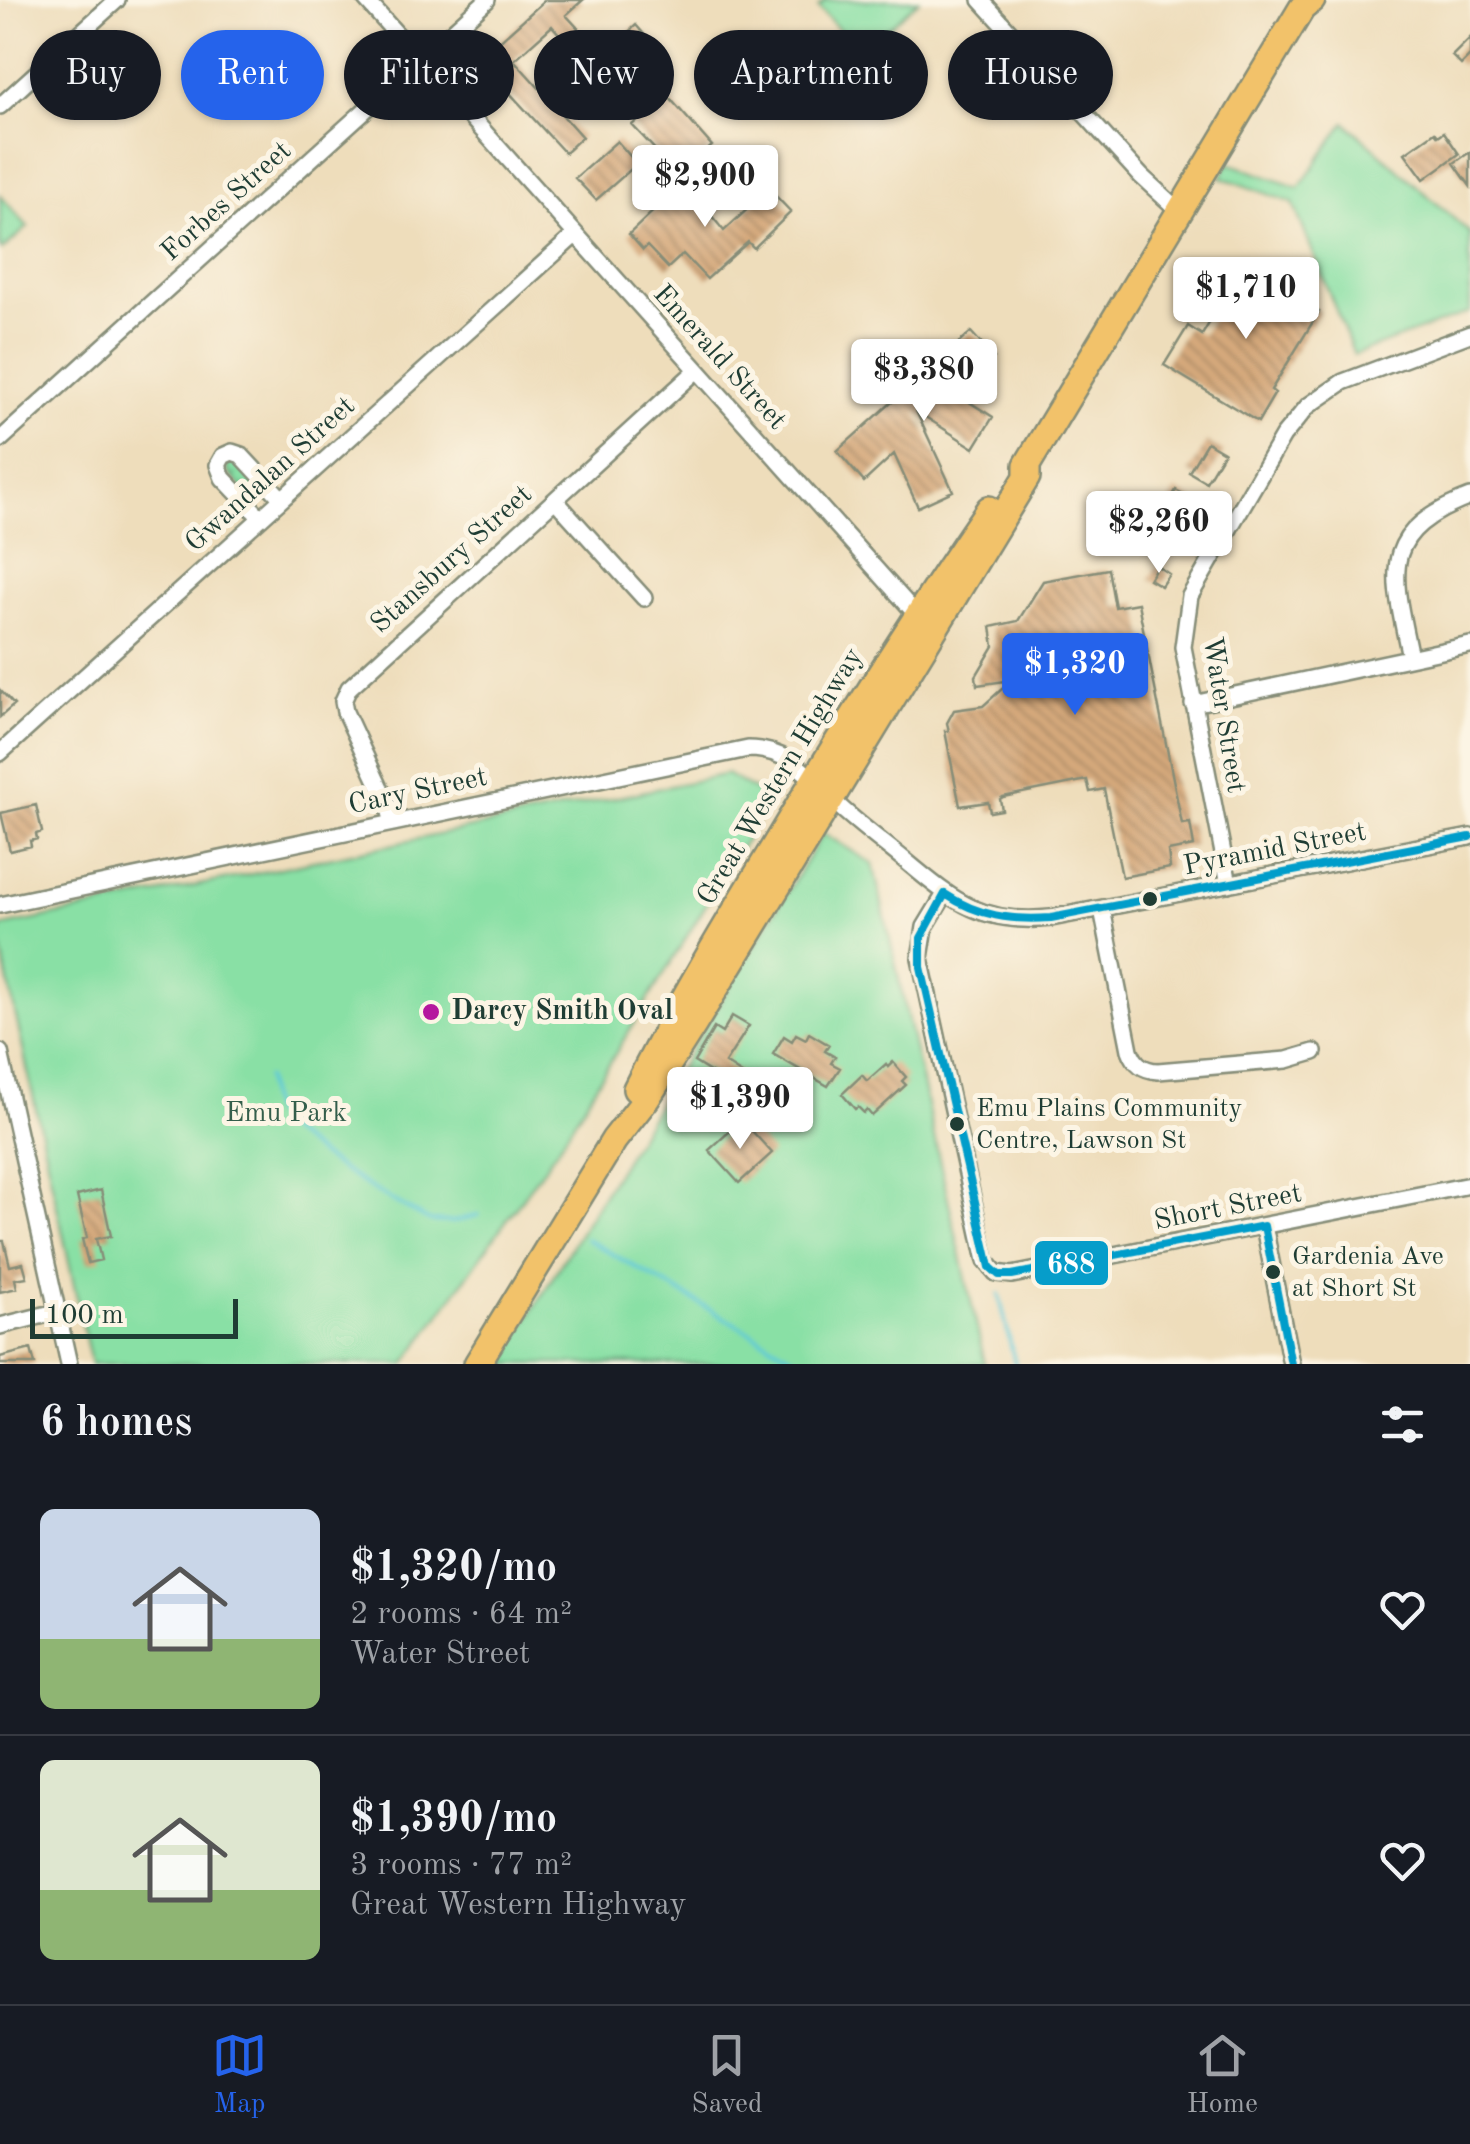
<!DOCTYPE html>
<html lang="en">
<head>
<meta charset="utf-8">
<style>
	body { margin:0; font-family:"Old Standard TT",serif; background:#242831; color:#f1f3f6; height:100vh; display:flex; flex-direction:column; font-size:38px; white-space:nowrap }
	* { box-sizing:border-box; margin:0 }
	p { font-size:32px; color:#9ea1a6 }
	.icon { flex:none; width:55px; height:55px; fill:none; stroke:currentColor; stroke-width:2; stroke-linecap:round; stroke-linejoin:round }
	.map { position:relative; height:1364px; overflow:hidden }
	.drawer { display:flex; flex-direction:column; background:#171b24; flex:1 }
	.drawer>* { flex:none }
	.top-card { position:absolute; left:30px; top:30px; width:1410px; height:90px; display:flex; gap:20px }
	.scale { position:absolute; left:30px; bottom:25px; width:208px; box-sizing:border-box; padding-left:10px; border:5px solid #1f3d34; border-top:0; font-size:28px; line-height:35px; white-space:nowrap; color:#1f3d34; -webkit-text-stroke:8px #fcf5e5; paint-order:stroke }
	.price { position:absolute; translate:-50% -85px; padding:0 22px; border-radius:10px; background:#fff; color:#222; font-size:32px; line-height:65px; filter:drop-shadow(0 2px 5px #0008) }
	.price::after { content:''; position:absolute; left:50%; top:60px; width:30px; height:22px; margin-left:-15px; background:inherit; clip-path:polygon(0 0,100% 0,50% 100%) }
	.price.active { background:#2563eb; color:#fff }
	ul { padding:0; list-style:none }
	li { display:flex; align-items:center; gap:30px; height:250px; padding:0 40px }
	li+li { border-top:2px solid #363941 }
	li span { display:grid; place-items:center; flex:none; width:280px; height:200px; border-radius:15px; color:#555 }
	li>.icon { margin-inline-start:auto }
	span .icon { width:120px; height:120px; fill:#fffc; stroke-width:1 }
	li b { font-size:42px }
	h2 { display:flex; justify-content:space-between; align-items:center; height:120px; padding:0 40px; font-size:42px }
	.chip { padding:0 35px; border-radius:45px; background:#171b24; box-shadow:0 2px 8px #0004; font-size:35px; line-height:90px }
	.chip.active { background:#2563eb; color:#fff }
	.tab-bar { display:flex; justify-content:space-around; align-items:center; height:140px; border-top:2px solid #363941; background:#171b24; font-size:28px; color:#9ea1a6 }
	.tab-bar a { display:grid; justify-items:center; gap:5px }
	.tab-bar .active { color:#2563eb }
	.map>svg:first-child { display:block }
	.grass { fill:url(#grass-dots); stroke:#548e6c; stroke-width:2.5 }
	.park { fill:#89e0a5; stroke:#548e6c; stroke-width:2.5 }
	.lines { fill:none; stroke-linecap:round; stroke-linejoin:round }
	.stream { stroke:#5ec9d7; stroke-width:4 }
	.building { fill:url(#building-back-hatch); fill-rule:evenodd }
	.minor-casing { stroke:#868d78; stroke-width:20 }
	.trunk-casing { stroke:#868d78; stroke-width:30 }
	.minor { stroke:#fff; stroke-width:15 }
	.trunk { stroke:#f2c26a; stroke-width:25 }
	.bus-1-casing { stroke:#fcf5e5; stroke-width:15 }
	.bus-1 { stroke:#069dca; stroke-width:8 }
	.bus-dot { fill:#1f3d34; stroke:#fcf5e5; stroke-width:4 }
	.poi-dot { fill:#b5179e; stroke:#fcf5e5; stroke-width:4 }
	.labels { text-anchor:middle; dominant-baseline:central; stroke-width:10; stroke-linejoin:round; paint-order:stroke }
	.bus-label { font-size:26px; fill:#1f3d34; stroke:#fcf5e5; text-anchor:start }
	.street-label { font-size:28px; fill:#1f3d34; stroke:#fcf5e5 }
	.poi-label { font-size:28px; font-weight:bold; fill:#1f3d34; stroke:#fcf5e5; text-anchor:start }
	.park-label { font-size:28px; fill:#345e4b; stroke:#fcf5e5 }
	.line-badge { stroke:#fcf5e5; stroke-width:4 }
	.badge-label { font-size:28px; text-anchor:middle; font-weight:bold; fill:#fff }
</style>
</head>
<body>
<div class="map">
<svg width="1470" height="1364" viewBox="0 0 1470 1364">
	<defs>
		<pattern id="grass-dots" width="8" height="8" patternUnits="userSpaceOnUse" patternTransform="scale(2.5)"><rect width="8" height="8" fill="#89e0a5"/><path d="M2 2h.1M6 6h.1" fill="none" stroke="#76c18f" stroke-width="1.8" stroke-linecap="round"/></pattern>
		<pattern id="building-back-hatch" width="6" height="6" patternUnits="userSpaceOnUse" patternTransform="scale(2.5)"><rect width="6" height="6" fill="#d5a97c"/><path d="M-1 5l2 2M0 0l6 6M5-1l2 2" fill="none" stroke="#ac8b66"/></pattern>
	</defs>
	<rect width="100%" height="100%" fill="#fcf5e5"/>
	<filter id="ink" filterUnits="userSpaceOnUse"><feTurbulence type="fractalNoise" baseFrequency=".01" numOctaves="2"/><feDisplacementMap in="SourceGraphic" scale="20" xChannelSelector="R" yChannelSelector="G"/><feConvolveMatrix kernelMatrix="1 2 1 2 8 2 1 2 1" color-interpolation-filters="sRGB"/></filter>
	<filter id="wash" filterUnits="userSpaceOnUse"><feTurbulence type="fractalNoise" baseFrequency=".0048" numOctaves="4" result="noise"/><feDisplacementMap in="SourceGraphic" scale="40" xChannelSelector="R" yChannelSelector="G"/><feGaussianBlur stdDeviation="2.25" result="paint"/><feColorMatrix in="noise" values="0 0 0 0 0 0 0 0 0 0 0 0 0 0 0 0 0 1.4 0 .05"/><feComposite in="paint" operator="in"/></filter>
	<g filter="url(#wash)">
		<rect width="100%" height="100%" fill="#edb"/>
		<path class="grass" d="M235 459 266 493 264 501H254L228 472 227 463Z"/>
		<path class="park" d="M826 0H919L861 53 818 7Z
			M1345 122 1470 233V312L1354 355 1293 203 1221 177 1229 163 1299 188Z
			M0 195 28 227 2 250 0 247Z
			M727 774 770 800 559 1146 405 1364H91L0 943V927Z
			M823 833 873 864 985 1364H500Z"/>
		<g class="lines">
			<path class="stream" d="M266 1078C268 1090 268 1104 275 1116 291 1143 398 1205 430 1221L452 1222 478 1215
				M586 1239 806 1364
				M999 1294 1015 1364"/>
		</g>
		<g id="blocks">
			<path class="building" d="M545 0H583L566 15 600 52 582 68 591 79 557 109 582 137 565 153 496 78 493 81 475 63ZM552 26 579 56 541 90 514 60Z
				M636 25 670 64 653 79 712 146 679 175 632 125 651 108 604 55Z
				M1470 38V56L1461 65 1452 56Z
				M1435 132 1438 136 1444 132 1459 154 1424 179 1405 153Z
				M617 141 637 164 596 200 575 178Z
				M1470 152V186L1454 163Z
				M684 182 724 231 769 189 791 212 754 248 748 242 707 279 683 254 668 268 647 246 643 250 629 234Z
				M1246 262 1259 270 1256 274 1284 291 1292 278 1309 288 1301 301 1319 312 1271 390 1275 393 1258 422 1164 365 1188 326 1202 335Z
				M971 332 994 358 955 393 993 417 974 448 916 411 953 491 918 507 894 454 864 482 837 451Z
				M1207 442 1224 452 1206 482 1189 472Z
				M1176 490 1195 501 1184 519 1166 508Z
				M1157 566 1169 574 1161 586 1149 579Z
				M1108 569 1115 607 1138 603 1182 824 1190 823 1194 846 1168 851 1170 868 1122 877 1104 789 1090 792 1087 780 1003 797 1000 799 1002 810 990 812 988 802 960 806 945 731H949L947 723 954 710 983 706 1012 680 977 685 976 676 994 646 991 627 1018 621 1043 581Z
				M0 690 14 705 0 717Z
				M36 805 42 832 36 834 37 839 30 841 31 846 10 851 1 813Z
				M732 1016 749 1026 725 1063 742 1074 733 1086 694 1062 711 1033 714 1028 722 1033Z
				M809 1033 829 1045 825 1051 835 1057 831 1063 840 1068 828 1086 773 1054 784 1036 792 1041 796 1034 806 1039Z
				M893 1062 906 1077 902 1081 906 1085 872 1116 867 1110 864 1113 858 1107 855 1109 842 1094 862 1075 867 1081 886 1064 888 1067Z
				M742 1120 772 1153 739 1183 709 1150Z
				M101 1190 111 1236 96 1239 101 1260 88 1263 82 1239 87 1238 77 1196Z
				M0 1241H4L10 1266 23 1263 27 1277 15 1279 17 1288 0 1292Z
				M31 1349 35 1364H0V1357Z"/>
		</g>
	</g>
	<g filter="url(#ink)">
		<use href="#blocks" fill-opacity="0" stroke="#868d78" stroke-width="2.5"/>
		<g class="lines">
			<g class="minor-casing">
				<path id="minor" d="M366 0 916 614
					M981 0 1141 176 1179 211
					M0 106 117 0
					M0 440 487 0
					M555 500 644 598
					M261 518 223 478 218 465 223 456 232 452 241 455 282 499
					M1410 657C1393 574 1376 533 1470 497
					M1193 704 1470 645
					M0 753 575 235
					M393 823 388 805 345 712 343 701 349 688 697 370
					M1229 884 1183 647 1190 596 1283 436 1308 406 1343 382 1470 334
					M945 894 925 927 920 958 986 1261 996 1273 1012 1275 1470 1185
					M0 905 748 749C793 749 812 781 841 808 862 827 885 844 907 862 956 903 984 925 1051 918L1470 837
					M1102 909 1130 1050C1135 1064 1143 1070 1158 1071L1287 1060 1314 1052
					M0 1052 69 1364
					M1264 1226 1291 1364
					M0 1326 56 1312"/>
			</g>
			<g class="trunk-casing">
				<path id="trunk" d="M636 1089C677 1007 724 929 772 850 841 734 913 620 989 509
					M477 1364 614 1140 647 1098 694 1024 1027 477V465L1302 8 1312 0"/>
			</g>
			<use href="#minor" class="minor"/>
			<use href="#trunk" class="trunk"/>
			<g class="bus-1-casing">
				<path id="bus-1" d="M1291 1364 1264 1226 1012 1275H999L990 1267 921 967V938L945 894C978 916 1012 921 1051 918L1470 837"/>
			</g>
			<use href="#bus-1" class="bus-1"/>
		</g>
	</g>
	<g class="bus-dot">
		<circle cx="1150" cy="899" r="9"/>
		<circle cx="957" cy="1124" r="9"/>
		<circle cx="1273" cy="1272" r="9"/>
	</g>
	<circle class="poi-dot" cx="431" cy="1012" r="10"/>
	<g class="labels">
		<g class="bus-label">
			<text x="976" y="1109">Emu Plains Community<tspan x="976" dy="32">Centre, Lawson St</tspan></text>
			<text x="1292" y="1257">Gardenia Ave<tspan x="1292" dy="32">at Short St</tspan></text>
		</g>
		<g class="street-label">
			<text transform="translate(227 202) rotate(-42)">Forbes Street</text>
			<text transform="translate(719 358) rotate(48)">Emerald Street</text>
			<text transform="translate(271 475) rotate(-42)">Gwandalan Street</text>
			<text transform="translate(452 560) rotate(-42)">Stansbury Street</text>
			<text transform="translate(1223 715) rotate(81)">Water Street</text>
			<text transform="translate(781 777) rotate(-59)">Great Western Highway</text>
			<text transform="translate(418 792) rotate(-12)">Cary Street</text>
			<text transform="translate(1275 850) rotate(-11)">Pyramid Street</text>
			<text transform="translate(1228 1208) rotate(-11)">Short Street</text>
		</g>
		<g class="poi-label">
			<text x="451" y="1012">Darcy Smith Oval</text>
		</g>
		<g class="park-label">
			<text x="286" y="1114">Emu Park</text>
		</g>
	</g>
	<rect class="line-badge" x="1033" y="1239" width="77" height="48" rx="10" fill="#069dca"/>
	<g class="badge-label">
		<text x="1071" y="1273">688</text>
	</g>
</svg>
<div class="scale">100 m</div>
<b class="price" style="left:705px;top:230px">$2,900</b>
<b class="price" style="left:1246px;top:342px">$1,710</b>
<b class="price" style="left:924px;top:424px">$3,380</b>
<b class="price" style="left:1159px;top:576px">$2,260</b>
<b class="price active" style="left:1075px;top:718px">$1,320</b>
<b class="price" style="left:740px;top:1152px">$1,390</b>
<div class="top-card">
<a class="chip">Buy</a>
<a class="chip active">Rent</a>
<a class="chip">Filters</a>
<a class="chip">New</a>
<a class="chip">Apartment</a>
<a class="chip">House</a>
</div>
</div>
<section class="drawer">
<h2>6 homes<svg class="icon" aria-label="filters" viewBox="0 0 24 24"><path d="M4 7h16M4 17h16"/><circle cx="9" cy="7" r="2"/><circle cx="15" cy="17" r="2"/></svg></h2>
<ul>
<li><span style="background:linear-gradient(#c9d6e8 65%,#8fb573 0)"><svg class="icon" aria-label="home" viewBox="0 0 24 24"><path d="M3 11l9-7 9 7M6 9v11h12V9"/></svg></span><div><b>$1,320/mo</b><p>2 rooms · 64 m²</p><p>Water Street</p></div><svg class="icon" aria-label="heart" viewBox="0 0 24 24"><path d="M12 20l-8-8c-3-5 5-10 8-4 3-6 11-1 8 4z"/></svg></li>
<li><span style="background:linear-gradient(#dfe7d0 65%,#8fb573 0)"><svg class="icon" aria-label="home" viewBox="0 0 24 24"><path d="M3 11l9-7 9 7M6 9v11h12V9"/></svg></span><div><b>$1,390/mo</b><p>3 rooms · 77 m²</p><p>Great Western Highway</p></div><svg class="icon" aria-label="heart" viewBox="0 0 24 24"><path d="M12 20l-8-8c-3-5 5-10 8-4 3-6 11-1 8 4z"/></svg></li>
</ul>
</section>
<nav class="tab-bar">
<a class="active"><svg class="icon" aria-label="map" viewBox="0 0 24 24"><path d="M3 6l6-2 6 2 6-2v14l-6 2-6-2-6 2zM9 4v14M15 6v14"/></svg>Map</a>
<a><svg class="icon" aria-label="saved" viewBox="0 0 24 24"><path d="M7 4h10v16l-5-4-5 4z"/></svg>Saved</a>
<a><svg class="icon" aria-label="home" viewBox="0 0 24 24"><path d="M3 11l9-7 9 7M6 9v11h12V9"/></svg>Home</a>
</nav>
</body>
</html>
